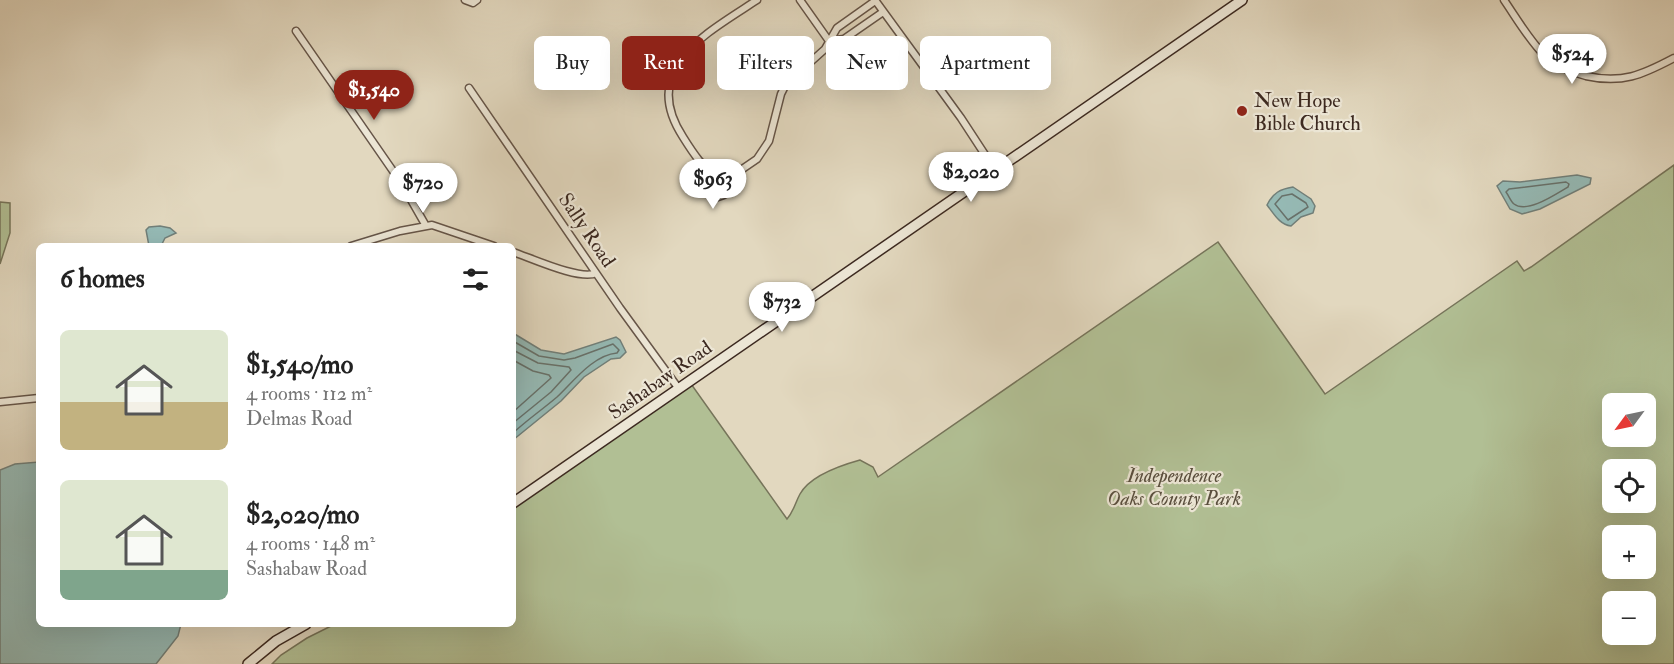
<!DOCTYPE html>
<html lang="en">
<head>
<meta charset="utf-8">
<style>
	body { margin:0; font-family:"IM FELL Double Pica",serif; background:#f6f6f6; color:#222; height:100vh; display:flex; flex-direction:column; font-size:22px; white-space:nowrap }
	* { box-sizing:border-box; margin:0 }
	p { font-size:20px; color:#767676 }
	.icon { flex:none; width:33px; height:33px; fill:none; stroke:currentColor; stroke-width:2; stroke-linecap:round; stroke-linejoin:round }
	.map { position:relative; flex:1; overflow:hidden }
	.side { position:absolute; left:36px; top:243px; width:480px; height:384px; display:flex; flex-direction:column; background:#fff; border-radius:9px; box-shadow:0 6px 24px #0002 }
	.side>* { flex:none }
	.guide { position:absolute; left:534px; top:36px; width:570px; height:54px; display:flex; gap:12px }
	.needle { width:39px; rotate:237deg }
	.buttons { position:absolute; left:1602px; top:393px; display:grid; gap:12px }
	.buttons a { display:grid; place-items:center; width:54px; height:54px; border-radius:9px; background:#fff; box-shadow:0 6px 24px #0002; font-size:30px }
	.price { position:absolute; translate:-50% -51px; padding:0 14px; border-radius:21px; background:#fff; color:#222; font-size:20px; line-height:39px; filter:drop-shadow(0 2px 3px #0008) }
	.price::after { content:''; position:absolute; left:50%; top:36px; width:18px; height:14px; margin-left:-9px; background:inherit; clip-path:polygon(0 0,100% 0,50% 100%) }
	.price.selected { background:#8f2418; color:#fff }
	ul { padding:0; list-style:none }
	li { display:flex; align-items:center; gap:18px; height:150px; padding:0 24px }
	li span { display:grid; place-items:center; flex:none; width:168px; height:120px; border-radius:9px; color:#555 }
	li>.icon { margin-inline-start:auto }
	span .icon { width:72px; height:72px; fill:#fffc; stroke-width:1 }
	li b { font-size:26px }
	h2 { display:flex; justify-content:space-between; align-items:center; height:72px; padding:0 24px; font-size:26px }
	.pill { padding:0 21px; border-radius:9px; background:#fff; box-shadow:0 6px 24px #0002; font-size:21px; line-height:54px }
	.pill.selected { background:#8f2418; color:#fff }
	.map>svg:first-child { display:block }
	.green { fill:#b1bf94; stroke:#76745a; stroke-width:1.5; fill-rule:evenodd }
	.water { fill:#95b9b4; stroke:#717f79; stroke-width:1.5 }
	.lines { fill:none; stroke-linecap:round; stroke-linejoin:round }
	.shore { stroke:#68716a; stroke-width:1.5 }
	.street-casing { stroke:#665548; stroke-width:9 }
	.secondary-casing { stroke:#3c2920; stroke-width:12 }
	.street { stroke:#ece6d5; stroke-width:6 }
	.secondary { stroke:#ece6d5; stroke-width:9 }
	.poi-dot { fill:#8f2418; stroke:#ece6d5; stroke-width:2 }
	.labels { text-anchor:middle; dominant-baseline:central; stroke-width:4.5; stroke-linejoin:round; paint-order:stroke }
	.poi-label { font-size:20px; fill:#3c2920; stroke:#ece6d5; text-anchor:start }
	.street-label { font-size:20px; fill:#3c2920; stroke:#ece6d5 }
	.park-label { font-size:20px; font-style:italic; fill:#594e3d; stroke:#ece6d5 }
</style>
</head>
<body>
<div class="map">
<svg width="1674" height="664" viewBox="0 0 1674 664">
	<rect width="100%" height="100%" fill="#e2d8bf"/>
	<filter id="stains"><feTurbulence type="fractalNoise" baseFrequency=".00333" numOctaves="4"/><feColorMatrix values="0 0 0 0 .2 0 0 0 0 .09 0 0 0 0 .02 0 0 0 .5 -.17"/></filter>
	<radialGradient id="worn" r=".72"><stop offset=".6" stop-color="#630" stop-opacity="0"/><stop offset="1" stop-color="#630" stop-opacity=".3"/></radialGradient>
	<path class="green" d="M1674 165V664H272L281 655 307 638 335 624H513V505L689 381 787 519C794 511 795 503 800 494 810 476 842 465 860 460L873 467 878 477 1218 242 1325 394 1517 261 1524 271 1531 267ZM1612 404H1646V436H1612ZM1612 470H1646V502H1612ZM1612 536H1646V568H1612ZM1612 602H1646V634H1612Z
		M0 202 10 203V233L0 264Z"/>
	<path class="water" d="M1577 175 1591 178 1590 184 1540 209 1522 214 1510 209 1497 186 1503 181 1520 182Z
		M1293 187 1311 199 1315 206 1313 213 1301 217 1291 226C1280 225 1274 214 1267 205 1273 193 1280 189 1293 187Z
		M160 226 170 228 176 233 165 238 161 246H149L146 230 149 227Z
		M513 333 541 350 564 354 616 337 620 340 626 352 620 358 611 359 584 377 561 401 513 440Z
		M39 462V624H181L178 636 156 664H0V470L15 464Z"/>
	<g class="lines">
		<path class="shore" d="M1566 182 1569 184 1568 187C1556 194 1527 214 1514 204 1511 202 1509 196 1506 192L1509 189Z
			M1292 194 1306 203 1308 207 1288 220 1275 204 1282 196Z
			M513 341 539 356 564 360 575 358 613 344 619 350 617 353C593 355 573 382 557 397 543 409 527 420 513 433
			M513 350 538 363 569 367 571 370 551 392 513 423
			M513 360 533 371 549 375 551 378 513 412"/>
		<g class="street-casing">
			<path id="street" d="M465 0 473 3 477 0
				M757 0C707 33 638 68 683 137 693 153 703 169 720 178L738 172 757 159 769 141 781 94 786 84 825 49 837 28 875 1
				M800 0 829 41
				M875 0 961 118 995 170
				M1504 0C1517 19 1529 40 1545 56 1557 67 1570 72 1586 76 1622 84 1642 75 1674 58
				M296 31 402 184 426 226
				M829 41 844 39 883 12
				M469 88 620 308 679 389
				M709 171 708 190 715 198 724 195 728 176
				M351 246 400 231 432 225 494 246
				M513 252C531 258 581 281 596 273
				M0 402 39 398"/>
		</g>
		<g class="secondary-casing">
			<path id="secondary" d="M513 503 1242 0
				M248 664 276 641 306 624"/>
		</g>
		<use href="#street" class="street"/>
		<use href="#secondary" class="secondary"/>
	</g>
	<circle class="poi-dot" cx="1242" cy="111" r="6"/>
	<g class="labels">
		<g class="poi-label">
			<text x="1254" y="100">New Hope<tspan x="1254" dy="23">Bible Church</tspan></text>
		</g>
		<g class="street-label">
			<text transform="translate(587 230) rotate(56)">Sally Road</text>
			<text transform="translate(660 380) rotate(-35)">Sashabaw Road</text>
		</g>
		<g class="park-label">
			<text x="1174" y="475">Independence<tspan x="1174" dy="23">Oaks County Park</tspan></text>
		</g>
	</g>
	<rect width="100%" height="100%" filter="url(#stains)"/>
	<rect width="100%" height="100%" fill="url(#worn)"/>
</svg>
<div class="buttons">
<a><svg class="needle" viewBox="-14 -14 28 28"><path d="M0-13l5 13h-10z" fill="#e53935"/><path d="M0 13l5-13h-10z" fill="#767676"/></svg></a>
<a><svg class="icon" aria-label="locate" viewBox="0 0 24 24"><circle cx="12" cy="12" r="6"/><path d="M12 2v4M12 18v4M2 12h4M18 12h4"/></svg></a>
<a>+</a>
<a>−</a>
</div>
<b class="price" style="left:1572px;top:85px">$524</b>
<b class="price selected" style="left:374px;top:121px">$1,540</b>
<b class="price" style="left:971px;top:203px">$2,020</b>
<b class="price" style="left:713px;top:210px">$963</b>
<b class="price" style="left:423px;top:214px">$720</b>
<b class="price" style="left:782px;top:333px">$732</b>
<div class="guide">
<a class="pill">Buy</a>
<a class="pill selected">Rent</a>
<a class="pill">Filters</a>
<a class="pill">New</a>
<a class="pill">Apartment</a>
</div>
<section class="side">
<h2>6 homes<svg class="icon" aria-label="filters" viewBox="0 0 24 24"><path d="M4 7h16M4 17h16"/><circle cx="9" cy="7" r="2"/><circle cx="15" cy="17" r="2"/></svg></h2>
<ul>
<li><span style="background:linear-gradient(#dfe7d0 60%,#c2b280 0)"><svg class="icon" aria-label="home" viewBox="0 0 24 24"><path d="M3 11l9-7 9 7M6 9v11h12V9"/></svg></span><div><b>$1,540/mo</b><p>4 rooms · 112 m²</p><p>Delmas Road</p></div></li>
<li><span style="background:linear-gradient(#dfe7d0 75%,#7fa58c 0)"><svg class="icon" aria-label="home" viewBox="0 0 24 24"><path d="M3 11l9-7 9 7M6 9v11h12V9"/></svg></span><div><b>$2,020/mo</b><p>4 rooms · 148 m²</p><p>Sashabaw Road</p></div></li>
</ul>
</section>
</div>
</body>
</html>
